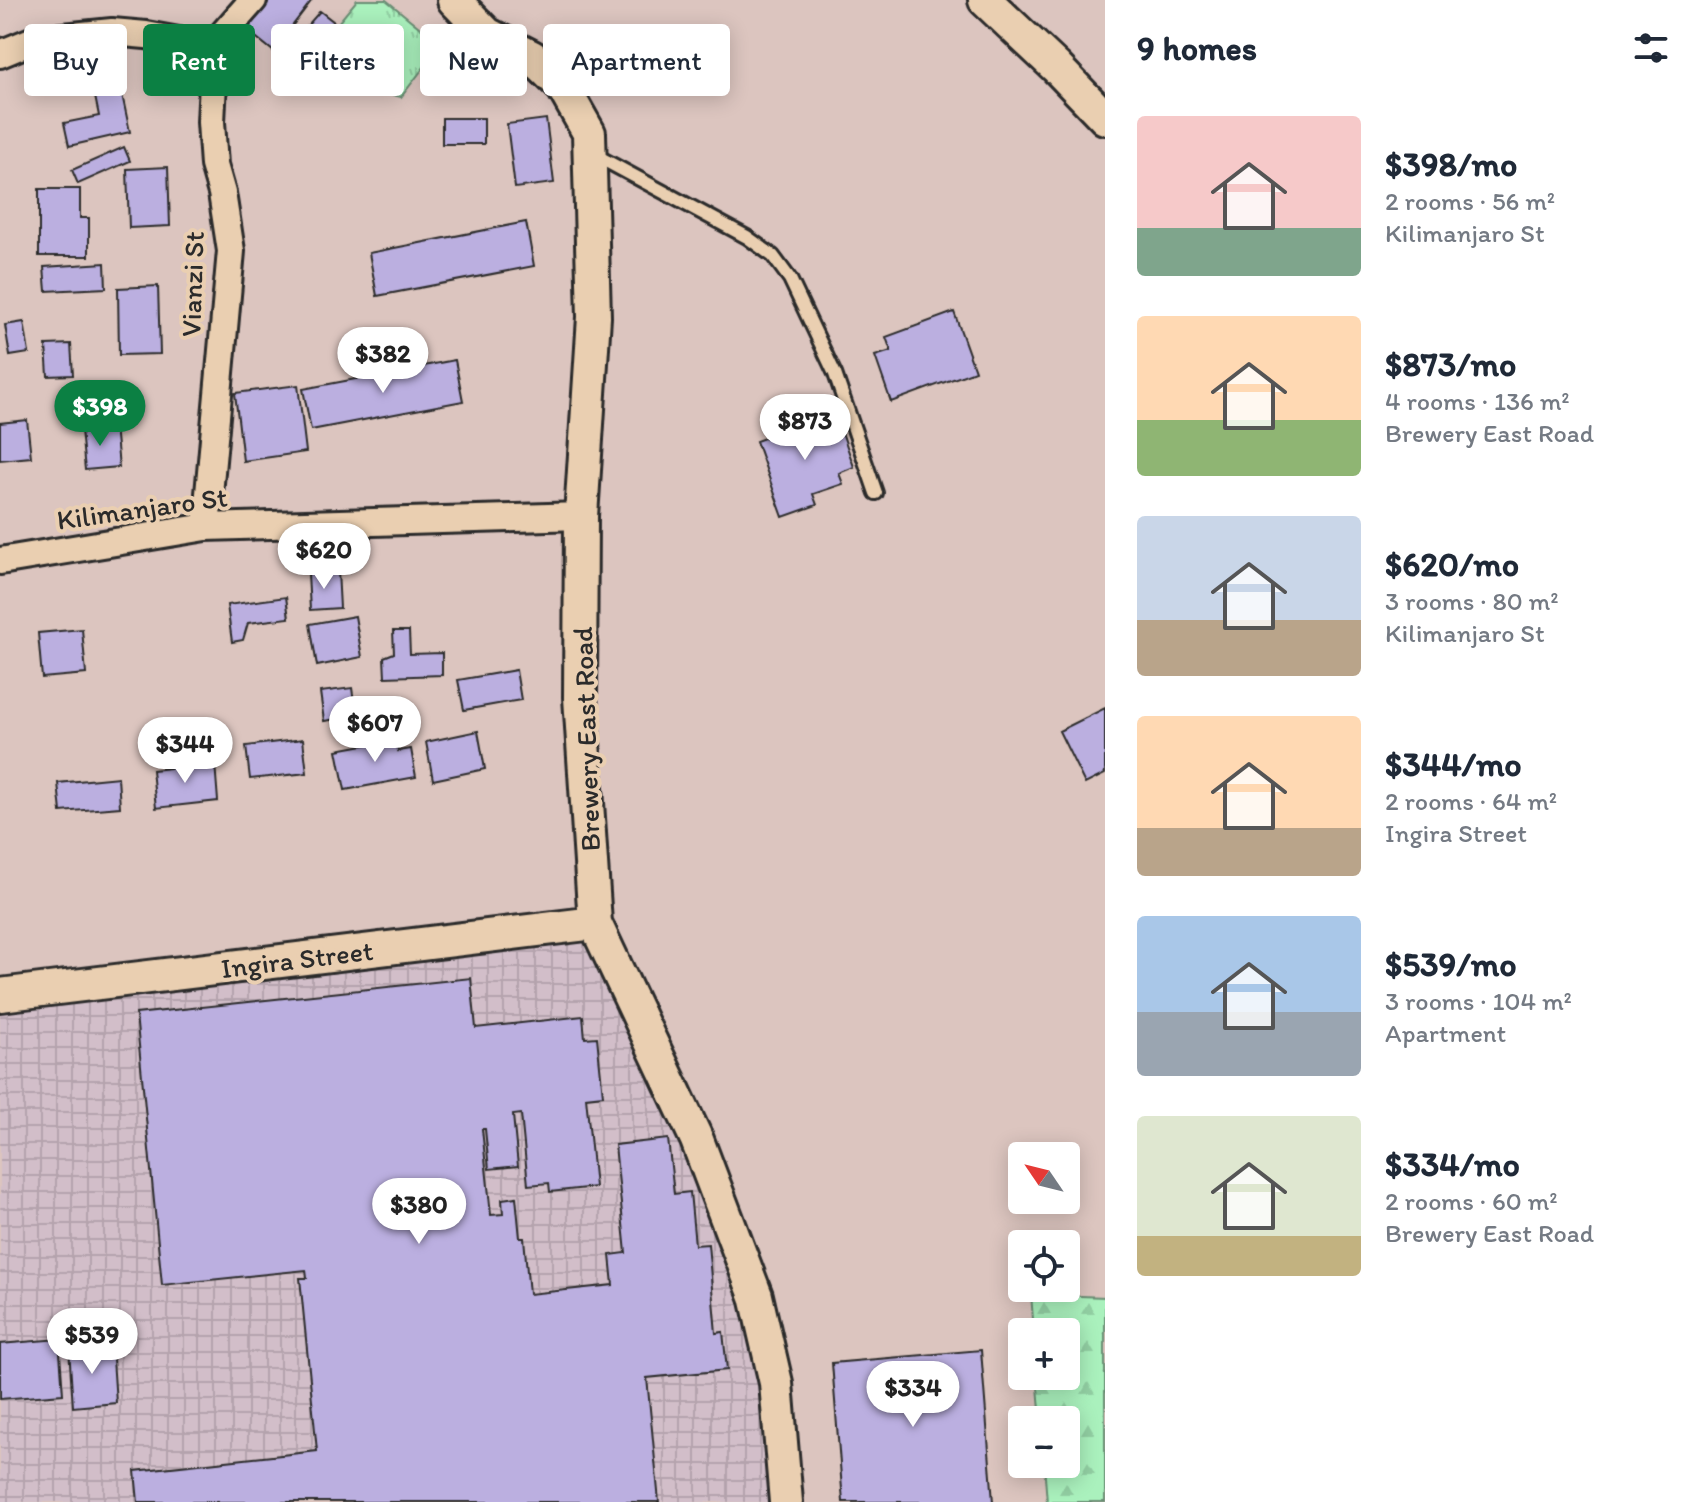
<!DOCTYPE html>
<html lang="en">
<head>
<meta charset="utf-8">
<style>
	body { margin:0; font-family:Itim,sans-serif; background:#f2f2f3; color:#1f2937; height:100vh; display:flex; flex-direction:column; font-size:30px; white-space:nowrap }
	* { box-sizing:border-box; margin:0 }
	p { font-size:26px; color:#747a83 }
	.icon { flex:none; width:44px; height:44px; fill:none; stroke:currentColor; stroke-width:2; stroke-linecap:round; stroke-linejoin:round }
	.map { position:relative; flex:1; overflow:hidden }
	.sheet { display:flex; flex-direction:column; background:#fff; width:600px }
	.sheet>* { flex:none }
	.hud { position:absolute; left:24px; top:24px; width:760px; height:72px; display:flex; gap:16px }
	.needle { width:52px; rotate:305deg }
	.fabs { position:absolute; left:1008px; top:1142px; display:grid; gap:16px }
	.fabs a { display:grid; place-items:center; width:72px; height:72px; border-radius:8px; background:#fff; box-shadow:0 4px 20px #0003; font-size:40px }
	.price { position:absolute; translate:-50% -68px; padding:0 18px; border-radius:28px; background:#fff; color:#222; font-size:26px; line-height:52px; filter:drop-shadow(0 2px 4px #0008) }
	.price::after { content:''; position:absolute; left:50%; top:48px; width:24px; height:18px; margin-left:-12px; background:inherit; clip-path:polygon(0 0,100% 0,50% 100%) }
	.price.current { background:#0b8043; color:#fff }
	ul { padding:0; list-style:none }
	li { display:flex; align-items:center; gap:24px; height:200px; padding:0 32px }
	li span { display:grid; place-items:center; flex:none; width:224px; height:160px; border-radius:8px; color:#555 }
	li>.icon { margin-inline-start:auto }
	span .icon { width:96px; height:96px; fill:#fffc; stroke-width:1 }
	li b { font-size:34px }
	h2 { display:flex; justify-content:space-between; align-items:center; height:96px; padding:0 32px; font-size:34px }
	.pill { padding:0 28px; border-radius:8px; background:#fff; box-shadow:0 4px 20px #0003; font-size:28px; line-height:72px }
	.pill.current { background:#0b8043; color:#fff }
	main { display:flex; flex:1; min-height:0 }
	.map>svg:first-child { display:block }
	.industrial { fill:url(#industrial-grid) }
	.forest { fill:url(#forest-firs); stroke:#6a8e74; stroke-width:2 }
	.park { fill:url(#park-tufts); stroke:#6a8e74; stroke-width:2 }
	.building { fill:#bbafe0; stroke:#2b2b2b; stroke-width:2 }
	.lines { fill:none; stroke-linecap:round; stroke-linejoin:round }
	.service-casing { stroke:#2b2b2b; stroke-width:18 }
	.minor-casing { stroke:#2b2b2b; stroke-width:32 }
	.tertiary-casing { stroke:#2b2b2b; stroke-width:38 }
	.service { stroke:#eacfb1; stroke-width:12 }
	.minor { stroke:#eacfb1; stroke-width:26 }
	.tertiary { stroke:#eacfb1; stroke-width:32 }
	.labels { text-anchor:middle; dominant-baseline:central; stroke-width:8; stroke-linejoin:round; paint-order:stroke }
	.street-label { font-size:28px; fill:#2b2b2b; stroke:#eacfb1 }
</style>
</head>
<body>
<main>
<div class="map">
<svg width="1105" height="1502" viewBox="0 0 1105 1502">
	<defs>
		<pattern id="industrial-grid" width="8" height="8" patternUnits="userSpaceOnUse" patternTransform="scale(2)"><rect width="8" height="8" fill="#d2bec9"/><path d="M0 4h8M4 0v8" fill="none" stroke="#b4a3ad"/></pattern>
		<pattern id="forest-firs" width="22" height="20" patternUnits="userSpaceOnUse" patternTransform="scale(2)"><rect width="22" height="20" fill="#aaf1bd"/><path d="M5 1l3.5 6h-7zM16 11l3.5 6h-7z" fill="#92cfa3"/></pattern>
		<pattern id="park-tufts" width="24" height="20" patternUnits="userSpaceOnUse" patternTransform="scale(2)"><rect width="24" height="20" fill="#aaf1bd"/><path d="M3 7l-1-3M5 7V3M7 7l1-3M15 17l-1-3M17 17v-4M19 17l1-3" fill="none" stroke="#92cfa3"/></pattern>
	</defs>
	<rect width="100%" height="100%" fill="#dcc5bf"/>
	<filter id="ink" filterUnits="userSpaceOnUse"><feTurbulence type="fractalNoise" baseFrequency=".0125" numOctaves="2"/><feDisplacementMap in="SourceGraphic" scale="16" xChannelSelector="R" yChannelSelector="G"/><feConvolveMatrix kernelMatrix="1 2 1 2 8 2 1 2 1" color-interpolation-filters="sRGB"/></filter>
	<g filter="url(#ink)">
		<path class="industrial" d="M596 936 751 1311 771 1502H0V1008Z"/>
		<path class="forest" d="M1031 1294 1105 1297V1502H1047L1044 1464H1066V1420H1041L1037 1376H1066V1332H1034Z"/>
		<path class="park" d="M357 0H386L441 45 401 97 300 69Z"/>
		<path class="building" d="M270 0H312L273 51 247 30Z
			M320 11 334 22 301 61 287 49Z
			M116 66 130 132 69 146 64 123 99 116 90 72Z
			M442 118H484V144H442Z
			M546 119 554 183 515 188 507 124Z
			M124 147 130 161 78 184 72 170Z
			M168 167 170 226 129 228 127 169Z
			M39 189H80V218H89V256H39Z
			M526 222 534 266 377 296 369 253Z
			M105 263 106 288 46 291 44 267Z
			M158 286 160 354 119 355 118 288Z
			M954 312 975 371 891 402 875 356 891 351 886 337Z
			M24 322 29 353 10 356 5 325Z
			M71 344 73 375 48 376 46 345Z
			M455 360 463 401 311 430 303 389Z
			M298 385 306 452 243 461 235 393Z
			M835 412 854 467 839 473 843 484 813 494 817 505 783 517 756 441Z
			M27 420 31 457 0 460V423Z
			M115 426 119 467 85 470 81 430Z
			M338 571 340 608 310 610 308 574Z
			M286 597 289 618 248 623 243 640 232 642 227 605Z
			M355 616 362 657 317 666 310 624Z
			M82 629 86 674 42 678 38 633Z
			M393 631H409L410 654 442 653V675L385 677 384 657 394 653Z
			M516 670 521 700 464 710 458 680Z
			M352 688 356 716 324 721 320 692Z
			M1105 708V774L1085 784 1059 731Z
			M478 731 485 769 433 780 426 742Z
			M303 739 307 773 250 779 246 746Z
			M396 739 398 751 411 749 416 777 345 790 337 750Z
			M215 763 218 801 156 808 152 770Z
			M118 777 120 807 61 812 58 783Z
			M471 978 476 1028 583 1016 585 1038 597 1037 603 1095 586 1097 595 1187 550 1192 549 1183 528 1185 521 1114 513 1115 518 1166 489 1169 485 1129H482L491 1215 503 1214 502 1199 516 1197 520 1238H524L529 1294 613 1285 610 1255 626 1253 615 1145 668 1139 674 1194 690 1192 695 1245 708 1244 716 1333 723 1332 727 1370 647 1378 659 1502H138L135 1471 317 1451 300 1278H307L306 1270 162 1285 136 1014Z
			M59 1339 63 1394 0 1399V1344Z
			M112 1344 116 1403 73 1407 69 1348Z
			M981 1350 993 1502H843L832 1363Z"/>
		<g class="lines">
			<g class="service-casing">
				<path id="service" d="M593 154 747 237 773 256 790 279 835 374 876 493"/>
			</g>
			<g class="minor-casing">
				<path id="minor" d="M0 54 34 40 112 32 146 35 184 42 215 43 253 0
					M206 527 231 251 222 193 214 165 211 122 215 43
					M0 561 206 527 581 516"/>
			</g>
			<g class="tertiary-casing">
				<path id="tertiary" d="M454 0 487 34 532 57 563 87 589 133 594 317 581 516 580 697 595 923 697 1140 756 1296 776 1383 786 1502
					M985 0 1056 67 1105 118
					M0 995 595 923"/>
			</g>
			<use href="#service" class="service"/>
			<use href="#minor" class="minor"/>
			<use href="#tertiary" class="tertiary"/>
		</g>
	</g>
	<g class="labels">
		<g class="street-label">
			<text transform="translate(192 284) rotate(-88)">Vianzi St</text>
			<text transform="translate(142 508) rotate(-8)">Kilimanjaro St</text>
			<text transform="translate(586 739) rotate(-92)">Brewery East Road</text>
			<text transform="translate(297 959) rotate(-7)">Ingira Street</text>
		</g>
	</g>
</svg>
<div class="fabs">
<a><svg class="needle" viewBox="-14 -14 28 28"><path d="M0-13l5 13h-10z" fill="#e53935"/><path d="M0 13l5-13h-10z" fill="#747a83"/></svg></a>
<a><svg class="icon" aria-label="locate" viewBox="0 0 24 24"><circle cx="12" cy="12" r="6"/><path d="M12 2v4M12 18v4M2 12h4M18 12h4"/></svg></a>
<a>+</a>
<a>−</a>
</div>
<b class="price" style="left:383px;top:395px">$382</b>
<b class="price current" style="left:100px;top:448px">$398</b>
<b class="price" style="left:805px;top:462px">$873</b>
<b class="price" style="left:324px;top:591px">$620</b>
<b class="price" style="left:375px;top:764px">$607</b>
<b class="price" style="left:185px;top:785px">$344</b>
<b class="price" style="left:419px;top:1246px">$380</b>
<b class="price" style="left:92px;top:1376px">$539</b>
<b class="price" style="left:913px;top:1429px">$334</b>
<div class="hud">
<a class="pill">Buy</a>
<a class="pill current">Rent</a>
<a class="pill">Filters</a>
<a class="pill">New</a>
<a class="pill">Apartment</a>
</div>
</div>
<section class="sheet">
<h2>9 homes<svg class="icon" aria-label="filters" viewBox="0 0 24 24"><path d="M4 7h16M4 17h16"/><circle cx="9" cy="7" r="2"/><circle cx="15" cy="17" r="2"/></svg></h2>
<ul>
<li><span style="background:linear-gradient(#f6c9c9 70%,#7fa58c 0)"><svg class="icon" aria-label="home" viewBox="0 0 24 24"><path d="M3 11l9-7 9 7M6 9v11h12V9"/></svg></span><div><b>$398/mo</b><p>2 rooms · 56 m²</p><p>Kilimanjaro St</p></div></li>
<li><span style="background:linear-gradient(#ffd9b3 65%,#8fb573 0)"><svg class="icon" aria-label="home" viewBox="0 0 24 24"><path d="M3 11l9-7 9 7M6 9v11h12V9"/></svg></span><div><b>$873/mo</b><p>4 rooms · 136 m²</p><p>Brewery East Road</p></div></li>
<li><span style="background:linear-gradient(#c9d6e8 65%,#b9a48a 0)"><svg class="icon" aria-label="home" viewBox="0 0 24 24"><path d="M3 11l9-7 9 7M6 9v11h12V9"/></svg></span><div><b>$620/mo</b><p>3 rooms · 80 m²</p><p>Kilimanjaro St</p></div></li>
<li><span style="background:linear-gradient(#ffd9b3 70%,#b9a48a 0)"><svg class="icon" aria-label="home" viewBox="0 0 24 24"><path d="M3 11l9-7 9 7M6 9v11h12V9"/></svg></span><div><b>$344/mo</b><p>2 rooms · 64 m²</p><p>Ingira Street</p></div></li>
<li><span style="background:linear-gradient(#a9c7e8 60%,#9aa5b1 0)"><svg class="icon" aria-label="home" viewBox="0 0 24 24"><path d="M3 11l9-7 9 7M6 9v11h12V9"/></svg></span><div><b>$539/mo</b><p>3 rooms · 104 m²</p><p>Apartment</p></div></li>
<li><span style="background:linear-gradient(#dfe7d0 75%,#c2b280 0)"><svg class="icon" aria-label="home" viewBox="0 0 24 24"><path d="M3 11l9-7 9 7M6 9v11h12V9"/></svg></span><div><b>$334/mo</b><p>2 rooms · 60 m²</p><p>Brewery East Road</p></div></li>
</ul>
</section>
</main>
</body>
</html>
